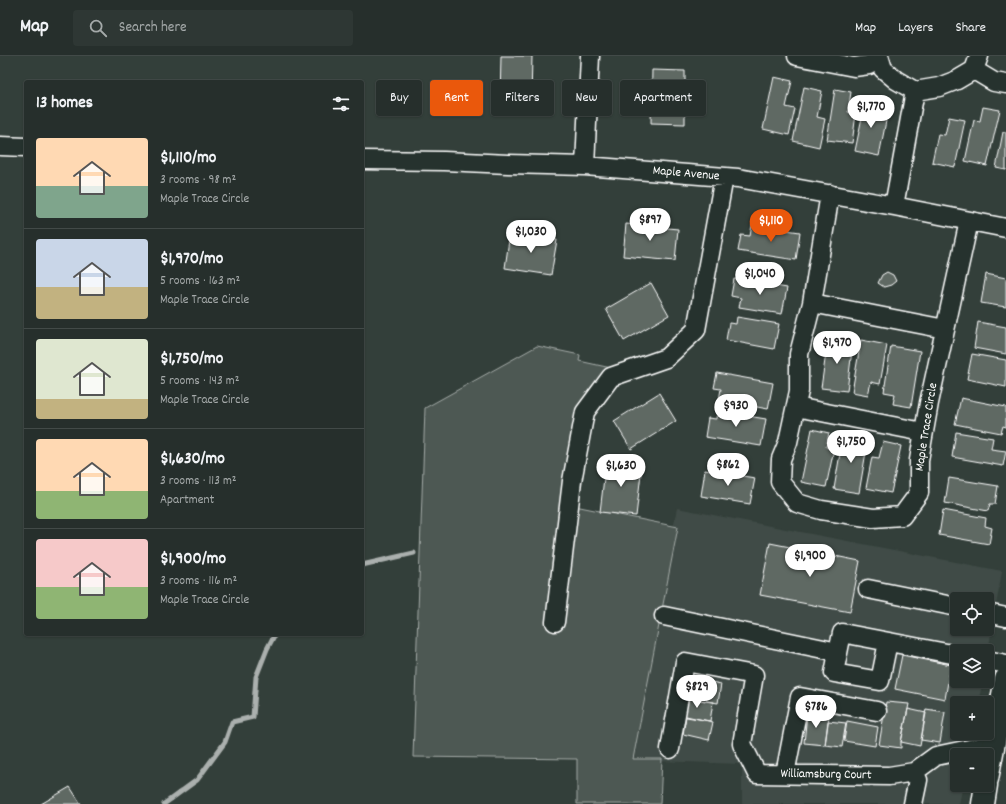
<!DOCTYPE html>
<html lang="en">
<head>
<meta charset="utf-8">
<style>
	body { margin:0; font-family:Dekko,sans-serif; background:#2e3734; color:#f1f3f6; height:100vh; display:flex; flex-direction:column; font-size:15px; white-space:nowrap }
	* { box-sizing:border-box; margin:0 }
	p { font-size:13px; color:#a4a9a9 }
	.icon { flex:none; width:22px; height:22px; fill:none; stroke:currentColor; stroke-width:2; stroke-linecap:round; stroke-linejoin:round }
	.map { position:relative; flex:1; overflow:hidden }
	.panel { position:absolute; left:24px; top:24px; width:340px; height:556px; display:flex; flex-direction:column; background:#262f2c; border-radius:4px; box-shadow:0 1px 3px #0004,0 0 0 1px #424a48 }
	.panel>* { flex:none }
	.top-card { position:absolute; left:376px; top:24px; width:380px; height:36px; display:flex; gap:8px }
	.controls { position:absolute; left:950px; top:536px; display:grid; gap:8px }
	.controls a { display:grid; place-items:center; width:44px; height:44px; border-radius:4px; background:#262f2c; box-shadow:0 1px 3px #0004,0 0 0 1px #424a48; font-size:20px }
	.price { position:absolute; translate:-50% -34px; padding:0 9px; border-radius:14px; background:#fff; color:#222; font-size:13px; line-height:26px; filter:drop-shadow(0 1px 2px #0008) }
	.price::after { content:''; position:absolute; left:50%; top:24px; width:12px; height:9px; margin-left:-6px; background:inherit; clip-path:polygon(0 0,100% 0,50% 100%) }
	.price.active { background:#ea580c; color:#fff }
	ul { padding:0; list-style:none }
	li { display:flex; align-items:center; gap:12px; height:100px; padding:0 12px }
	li+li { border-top:1px solid #424a48 }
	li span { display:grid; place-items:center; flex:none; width:112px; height:80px; border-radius:4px; color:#555 }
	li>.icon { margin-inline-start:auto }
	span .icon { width:48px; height:48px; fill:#fffc; stroke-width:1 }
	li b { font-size:17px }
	h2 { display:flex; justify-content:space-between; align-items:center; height:48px; padding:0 12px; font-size:17px }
	.pill { padding:0 14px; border-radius:4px; background:#262f2c; box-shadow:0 1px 3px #0004,0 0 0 1px #424a48; font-size:14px; line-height:36px }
	.pill.active { background:#ea580c; color:#fff }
	header { display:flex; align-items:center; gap:24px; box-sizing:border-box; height:56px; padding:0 20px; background:#262f2c; border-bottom:1px solid #424a48 }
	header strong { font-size:19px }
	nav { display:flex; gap:22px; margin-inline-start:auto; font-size:14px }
	.search { width:280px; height:36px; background:#2e3734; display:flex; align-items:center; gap:10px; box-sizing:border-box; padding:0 14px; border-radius:4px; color:#a4a9a9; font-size:15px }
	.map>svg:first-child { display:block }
	.built { fill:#404c47; fill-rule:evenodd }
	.green { fill:#4d5853; stroke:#a6aca9 }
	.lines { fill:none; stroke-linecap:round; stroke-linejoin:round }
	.stream { stroke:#abb0ae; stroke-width:5 }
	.building { fill:#5f6964; stroke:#fff }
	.minor-casing { stroke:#fff; stroke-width:21 }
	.major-casing { stroke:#fff; stroke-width:25 }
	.minor { stroke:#26332d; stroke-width:18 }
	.major { stroke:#26332d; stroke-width:22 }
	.labels { text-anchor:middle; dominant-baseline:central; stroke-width:3; stroke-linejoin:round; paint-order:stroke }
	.street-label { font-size:13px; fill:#fff; stroke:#26332d }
</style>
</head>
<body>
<header>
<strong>Map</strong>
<div class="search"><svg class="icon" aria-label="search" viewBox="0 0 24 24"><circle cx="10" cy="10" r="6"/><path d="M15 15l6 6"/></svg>Search here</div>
<nav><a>Map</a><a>Layers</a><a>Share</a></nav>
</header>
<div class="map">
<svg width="1006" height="748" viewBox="0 0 1006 748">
	<rect width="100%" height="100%" fill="#333f3a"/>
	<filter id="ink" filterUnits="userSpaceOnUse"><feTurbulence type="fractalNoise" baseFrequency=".025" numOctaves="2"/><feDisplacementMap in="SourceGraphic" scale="8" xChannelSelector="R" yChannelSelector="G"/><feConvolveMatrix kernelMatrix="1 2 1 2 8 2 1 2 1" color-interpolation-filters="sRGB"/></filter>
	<g filter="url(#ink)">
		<path class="built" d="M677 452 1002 515 987 601V595H957V625H983L978 647H957V677H973L969 699H957V729H963L959 748H742V708L628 704ZM957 543H987V573H957Z"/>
		<path class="green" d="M537 290 580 299 579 305 625 315 599 336 570 449 678 471 633 703H662L660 748H577V703L413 701 425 352Z"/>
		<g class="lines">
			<path class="stream" d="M362 509 414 497
				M164 748 197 724 225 686 232 666 253 661 256 621 267 593 275 578"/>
		</g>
		<path class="building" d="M501 0H532L531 46 500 45Z
			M652 14 685 15V68L651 67Z
			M774 21 792 25 786 51 795 53 789 79 763 73Z
			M804 31 822 35 817 61 825 63 819 91 793 85Z
			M835 33 851 36 848 56 856 58 852 87 827 84Z
			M866 42 883 46 880 63 886 65 879 100 855 95Z
			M983 51 1000 54 987 110 965 105 974 64 980 65Z
			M949 61 965 64 955 111 932 106 938 78 945 79Z
			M1003 76H1006V114L996 112Z
			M626 168 678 173 675 205 623 200Z
			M752 169 800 176 796 204 738 195 741 179 750 180Z
			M510 177 557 184 551 219 505 212Z
			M887 216 893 219 896 225 891 229 884 231 878 227 882 219Z
			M986 218 1006 222V251L981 247Z
			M734 223 787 232 782 258 739 251 741 242 731 240Z
			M651 227 669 259 624 285 606 253Z
			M737 261 779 268 774 293 726 284 729 267 736 268Z
			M978 266 1006 271V298L974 292Z
			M828 283 853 286 847 335 821 332Z
			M861 284 887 289 880 328 871 326 868 339 852 336Z
			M891 290 920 295 911 351 893 348 895 338 884 336Z
			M972 298 1006 304V331L967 323Z
			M717 317 773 327 768 353 719 344 721 333 714 332Z
			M659 337 676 365 631 393 614 365Z
			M961 342 1006 351V371L1003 370 1001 377 955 368Z
			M717 355 766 363 761 390 705 381 708 362 716 363Z
			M812 373 829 377 826 391 834 393 826 431 801 426Z
			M956 376 993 382 991 393 1006 395 1003 410 952 401Z
			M843 380 868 384 859 437 834 433Z
			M883 386 901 390 891 437 866 432 872 401 879 402Z
			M606 405 642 409 636 460 600 456Z
			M705 414 755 422 750 448 701 440Z
			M949 422 998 430 995 448H990L988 455 945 447Z
			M943 454 986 462 985 470 992 472 989 488 939 479Z
			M770 487 860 505 850 556 760 539Z
			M902 599 951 609 945 643 895 633Z
			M691 622 721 628 718 647 687 642Z
			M684 641 713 646 710 665 681 660Z
			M886 646 909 648 901 686V692L879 689Z
			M908 653 926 657 920 690 901 686Z
			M926 653 945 656 940 687 921 684Z
			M807 658 829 660 825 689 804 687Z
			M686 660 713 666 709 684 683 678Z
			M828 665 846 667 842 691 825 689Z
			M847 665 878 671 875 690 844 685Z
			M70 731 81 748H41Z"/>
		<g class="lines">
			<g class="minor-casing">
				<path id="minor" d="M797 0 854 11 869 9 879 1
					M879 0 883 13 896 24 915 35 939 31 957 24 974 14 979 0
					M974 14 994 26 1006 28
					M0 90 26 91
					M362 104 444 105 508 108 585 110 738 122 894 150 1006 172
					M585 110 590 0
					M830 138 812 247 799 298V335L788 386 781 403 780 426 797 447 821 454 873 462 902 460 919 437V404L929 347 969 165
					M894 150 915 35
					M812 247 945 273
					M796 351 923 376
					M868 533 957 551
					M987 557 1006 561
					M664 560 838 596
					M555 566 572 425 585 356 611 321 666 302 696 274 724 121
					M888 586 880 625 834 617 842 577 957 599
					M987 604 1006 608
					M670 693 685 606 754 619 742 688 757 718 889 720 914 716 936 700 993 688
					M785 718 800 641 877 655
					M913 748 918 724 914 716"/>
			</g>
			<g class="major-casing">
				<path id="major" d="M987 723 1006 623
					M983 748 986 729"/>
			</g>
			<use href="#minor" class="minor"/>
			<use href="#major" class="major"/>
		</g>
	</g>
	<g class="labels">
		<g class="street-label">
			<text transform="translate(686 118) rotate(5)">Maple Avenue</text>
			<text transform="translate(927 371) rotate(-81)">Maple Trace Circle</text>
			<text transform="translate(826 719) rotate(1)">Williamsburg Court</text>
		</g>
	</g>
</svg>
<div class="controls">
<a><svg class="icon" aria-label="locate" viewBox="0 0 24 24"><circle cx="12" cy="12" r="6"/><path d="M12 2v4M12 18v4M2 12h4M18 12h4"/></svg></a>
<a><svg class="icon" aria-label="layers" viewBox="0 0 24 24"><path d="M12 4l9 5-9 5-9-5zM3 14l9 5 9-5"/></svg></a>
<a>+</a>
<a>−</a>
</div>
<b class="price" style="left:871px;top:73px">$1,770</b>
<b class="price" style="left:650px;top:186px">$897</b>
<b class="price active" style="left:771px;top:187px">$1,110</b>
<b class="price" style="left:531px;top:198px">$1,030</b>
<b class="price" style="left:760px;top:240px">$1,040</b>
<b class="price" style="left:837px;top:309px">$1,970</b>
<b class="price" style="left:736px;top:372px">$930</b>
<b class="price" style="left:851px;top:408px">$1,750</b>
<b class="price" style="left:728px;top:431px">$862</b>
<b class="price" style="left:621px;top:432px">$1,630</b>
<b class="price" style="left:810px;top:522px">$1,900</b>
<b class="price" style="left:697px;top:653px">$829</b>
<b class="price" style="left:816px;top:673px">$786</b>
<div class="top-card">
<a class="pill">Buy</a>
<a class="pill active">Rent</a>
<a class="pill">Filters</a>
<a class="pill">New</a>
<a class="pill">Apartment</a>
</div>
<section class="panel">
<h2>13 homes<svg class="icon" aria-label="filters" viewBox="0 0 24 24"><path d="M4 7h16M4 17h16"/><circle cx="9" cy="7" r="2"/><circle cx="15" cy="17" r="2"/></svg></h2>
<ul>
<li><span style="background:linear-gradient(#ffd9b3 60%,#7fa58c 0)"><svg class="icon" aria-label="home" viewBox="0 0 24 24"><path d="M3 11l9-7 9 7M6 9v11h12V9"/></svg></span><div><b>$1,110/mo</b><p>3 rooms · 98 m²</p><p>Maple Trace Circle</p></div></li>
<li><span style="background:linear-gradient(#c9d6e8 60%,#c2b280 0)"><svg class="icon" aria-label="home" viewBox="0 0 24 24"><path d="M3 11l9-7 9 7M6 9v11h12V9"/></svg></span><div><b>$1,970/mo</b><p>5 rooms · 163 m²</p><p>Maple Trace Circle</p></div></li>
<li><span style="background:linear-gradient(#dfe7d0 75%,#c2b280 0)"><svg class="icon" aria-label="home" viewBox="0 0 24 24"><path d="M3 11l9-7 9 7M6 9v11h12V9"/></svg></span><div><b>$1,750/mo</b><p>5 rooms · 143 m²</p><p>Maple Trace Circle</p></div></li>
<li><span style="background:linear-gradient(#ffd9b3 65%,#8fb573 0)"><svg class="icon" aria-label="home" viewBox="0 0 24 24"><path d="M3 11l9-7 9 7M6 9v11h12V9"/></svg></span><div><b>$1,630/mo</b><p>3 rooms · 113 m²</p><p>Apartment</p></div></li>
<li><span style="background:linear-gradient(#f6c9c9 60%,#8fb573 0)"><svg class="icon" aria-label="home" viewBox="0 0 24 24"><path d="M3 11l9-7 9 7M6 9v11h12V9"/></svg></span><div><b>$1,900/mo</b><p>3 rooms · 116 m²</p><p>Maple Trace Circle</p></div></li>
</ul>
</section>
</div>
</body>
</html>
